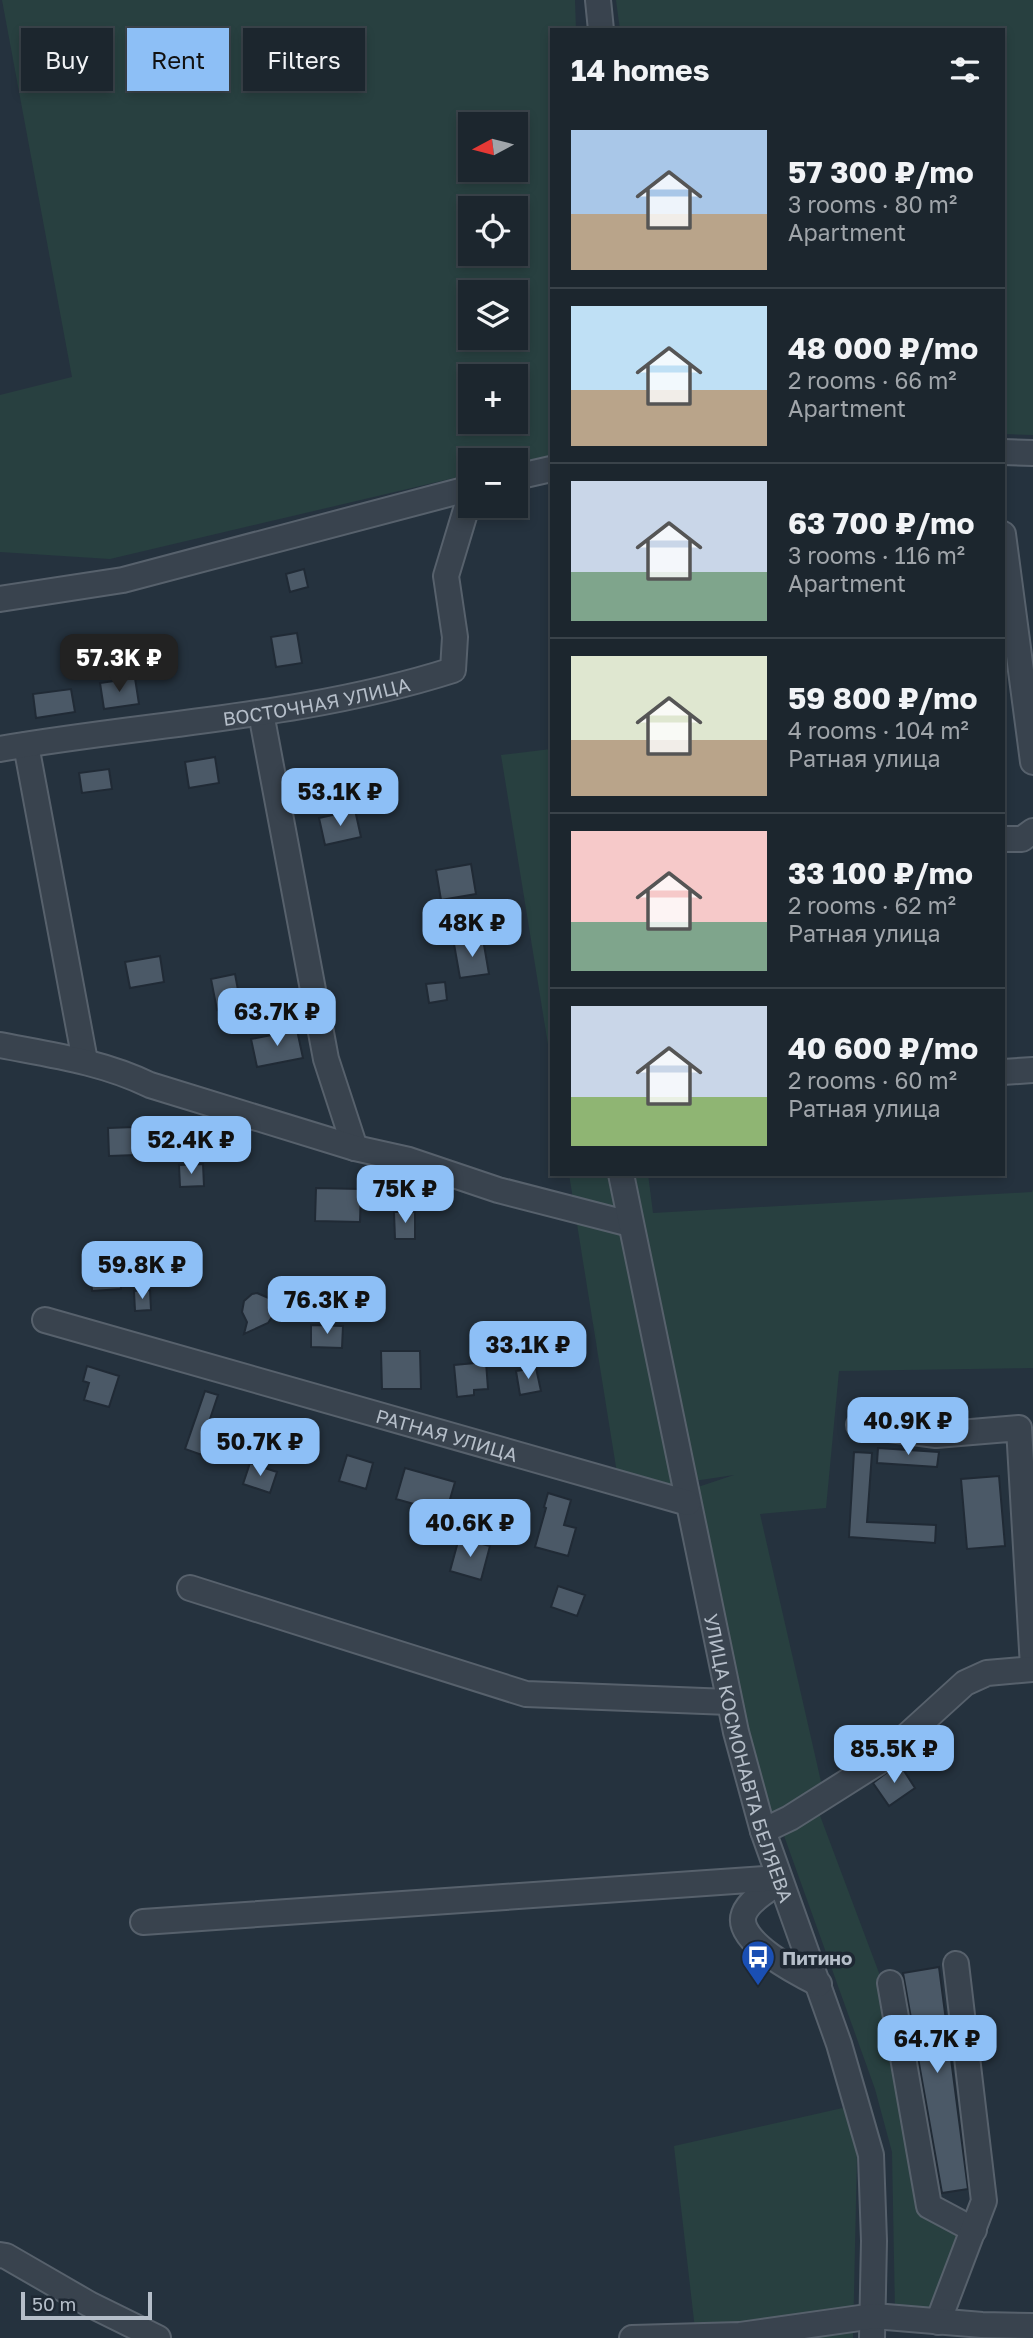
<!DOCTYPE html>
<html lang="en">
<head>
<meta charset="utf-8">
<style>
	body { margin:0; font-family:"Golos Text",sans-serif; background:#252e36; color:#f1f3f6; height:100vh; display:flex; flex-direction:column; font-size:26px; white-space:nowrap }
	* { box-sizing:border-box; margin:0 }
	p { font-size:23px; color:#a0a5aa }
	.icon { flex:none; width:38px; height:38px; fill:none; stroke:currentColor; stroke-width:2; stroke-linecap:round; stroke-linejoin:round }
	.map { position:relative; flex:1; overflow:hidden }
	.sheet { position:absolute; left:550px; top:28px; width:455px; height:1148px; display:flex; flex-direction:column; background:#1c262e; border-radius:0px; box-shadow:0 4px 10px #0003,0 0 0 2px #3a434a }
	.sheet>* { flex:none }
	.hud { position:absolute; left:21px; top:28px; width:424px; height:63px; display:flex; gap:14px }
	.needle { width:46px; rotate:263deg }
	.fabs { position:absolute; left:458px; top:112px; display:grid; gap:14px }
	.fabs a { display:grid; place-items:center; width:70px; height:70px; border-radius:0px; background:#1c262e; box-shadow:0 4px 10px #0003,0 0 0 2px #3a434a; font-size:35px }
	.scale { position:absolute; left:21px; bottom:18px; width:131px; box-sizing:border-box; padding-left:7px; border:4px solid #b5bec9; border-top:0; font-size:19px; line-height:24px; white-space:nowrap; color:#b5bec9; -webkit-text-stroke:5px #1e2833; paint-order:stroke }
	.price { position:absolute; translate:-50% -60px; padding:0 16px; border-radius:14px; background:#8dbff6; color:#111; font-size:23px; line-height:46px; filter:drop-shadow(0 2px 4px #0008) }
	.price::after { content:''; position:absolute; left:50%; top:42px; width:21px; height:16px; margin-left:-10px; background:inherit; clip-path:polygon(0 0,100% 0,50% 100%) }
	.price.current { background:#222; color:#fff }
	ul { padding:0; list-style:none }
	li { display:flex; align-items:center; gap:21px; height:175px; padding:0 21px }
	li+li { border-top:2px solid #3a434a }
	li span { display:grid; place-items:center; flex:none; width:196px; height:140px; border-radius:0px; color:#555 }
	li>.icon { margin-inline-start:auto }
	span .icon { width:84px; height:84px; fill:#fffc; stroke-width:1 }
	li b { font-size:30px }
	h2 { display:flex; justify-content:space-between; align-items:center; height:84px; padding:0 21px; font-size:30px }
	.pill { padding:0 24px; border-radius:0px; background:#1c262e; box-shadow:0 4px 10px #0003,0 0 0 2px #3a434a; font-size:24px; line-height:63px }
	.pill.current { background:#8dbff6; color:#111 }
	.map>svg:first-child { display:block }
	.green { fill:#284040; fill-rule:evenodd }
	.building { fill:#4b5967; stroke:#202a35; stroke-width:2 }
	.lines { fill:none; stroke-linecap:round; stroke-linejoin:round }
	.minor-casing { stroke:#57616c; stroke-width:28 }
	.minor { stroke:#39434e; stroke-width:24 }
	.labels { text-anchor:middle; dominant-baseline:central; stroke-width:7; stroke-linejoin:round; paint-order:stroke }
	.street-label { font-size:19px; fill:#b5bec9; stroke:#1e2833 }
	.poi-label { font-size:19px; font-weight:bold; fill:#b5bec9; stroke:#1e2833; text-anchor:start }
</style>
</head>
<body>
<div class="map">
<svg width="1033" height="2338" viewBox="0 0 1033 2338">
	<rect width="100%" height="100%" fill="#25323e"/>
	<path class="green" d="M2 0H575L576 30H551V455L516 463V460H471V474L110 559 0 552V395L72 377ZM516 124V170H471V124ZM516 208V254H471V208ZM516 292V338H471V292ZM516 376V422H471V376Z
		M616 0H1033V435L1003 434V30H620Z
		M551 749V1063L501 755Z
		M569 1174H648L653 1213 1032 1192 1033 1189V1368L839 1371 826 1508 760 1514 822 1786 768 1819 692 1489 734 1475 620 1492Z
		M819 1813 879 1973 920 2211 963 2235 932 2314 895 2312 892 2152 875 2089 783 1833Z
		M847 2107 857 2155 853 2338H696L674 2146Z"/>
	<path class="building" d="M304 569 308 587 290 592 286 574Z
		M297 633 302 663 276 667 271 637Z
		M135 678 139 704 104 709 100 683Z
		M71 689 75 712 36 718 33 694Z
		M215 757 219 783 189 788 185 762Z
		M109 769 112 789 82 793 79 773Z
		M355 810 361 837 325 845 319 818Z
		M471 864 476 894 441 900 436 870Z
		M483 939 489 974 460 978 454 944Z
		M160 956 164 982 130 988 125 962Z
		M235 974 241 1006 217 1010 211 979Z
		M445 982 447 1000 429 1003 426 984Z
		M297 1030 303 1058 257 1067 251 1039Z
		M135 1127 136 1155 109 1156 108 1128Z
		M203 1164 204 1186 180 1187 179 1165Z
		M316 1188 361 1189 360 1222 315 1221Z
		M394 1212H415V1239H395Z
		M118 1252 121 1289 92 1291 90 1254Z
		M150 1290 151 1310 135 1311 134 1291Z
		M257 1293 271 1299 274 1314 268 1323 244 1334 247 1322 242 1312 244 1301 252 1294Z
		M311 1325 343 1326 342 1348 311 1347Z
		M381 1351H420L421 1389H382Z
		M486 1362 488 1389 474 1390V1395L457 1397 454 1365Z
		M87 1366 119 1376 109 1407 84 1400 89 1383 83 1381Z
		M536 1368 541 1391 520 1395 516 1371Z
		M205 1391 218 1395 207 1428 211 1429 202 1455 185 1449Z
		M878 1448 939 1452 937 1467 877 1463Z
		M854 1452 872 1453 867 1522 936 1525 935 1543 849 1537Z
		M347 1455 373 1463 366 1489 339 1481Z
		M250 1463 277 1472 270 1493 243 1484Z
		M405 1468 455 1482 446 1513 396 1499Z
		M999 1476 1005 1546 967 1549 961 1479Z
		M548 1493 571 1500 564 1525 576 1528 568 1556 535 1547 546 1508 544 1507Z
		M459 1538 490 1546 481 1580 450 1571Z
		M558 1586 585 1595 577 1616 551 1607Z
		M899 1763 915 1788 889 1806 873 1783Z
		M939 1967 968 2189 942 2193 903 1973Z"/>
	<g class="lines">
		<g class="minor-casing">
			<g id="minor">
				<path d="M598 0 601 30"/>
				<path d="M1003 452 1033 453"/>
				<path d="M516 477 551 469"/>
				<path d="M1003 534 1033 762"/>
				<path d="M0 599 123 580 471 488"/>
				<path d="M261 713 326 1059 355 1148"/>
				<path d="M26 745 85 1061"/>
				<path id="s1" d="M0 749C151 723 306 717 453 670L455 637 446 576 471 493"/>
				<path d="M1003 839H1022L1033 831"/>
				<path d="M0 1045C52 1055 103 1062 150 1085L355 1148 409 1160 498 1190 630 1224"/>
				<path d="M1003 1072 1033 1070"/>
				<path id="s2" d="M621 1174 736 1732 763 1831 839 2044 871 2155 874 2241 872 2338"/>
				<path id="s3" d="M45 1320 688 1503"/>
				<path d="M859 1425 936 1435 1019 1428 1033 1667"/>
				<path d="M190 1588 526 1694 729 1702"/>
				<path d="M763 1831 790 1818 877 1763 965 1683 987 1673 1033 1669"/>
				<path d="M780 1882C768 1890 749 1900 744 1914 734 1941 799 1974 819 1984"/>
				<path d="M143 1922 779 1878"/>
				<path d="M890 1983 929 2206 974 2230"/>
				<path d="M0 2255 6 2256 89 2304 158 2338"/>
				<path d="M938 2322 984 2201 956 1964"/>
				<path d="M632 2338 740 2335 874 2316 982 2325 1033 2326"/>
			</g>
		</g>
		<use href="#minor" class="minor"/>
	</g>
	<defs>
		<g id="bus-pin" transform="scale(1.75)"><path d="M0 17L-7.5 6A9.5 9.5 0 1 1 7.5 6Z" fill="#1a4fb4" stroke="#1e2833"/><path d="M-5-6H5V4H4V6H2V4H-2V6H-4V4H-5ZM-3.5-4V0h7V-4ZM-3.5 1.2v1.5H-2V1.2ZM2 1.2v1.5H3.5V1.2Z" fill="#fff"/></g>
	</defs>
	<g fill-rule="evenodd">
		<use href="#bus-pin" x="758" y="1957"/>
	</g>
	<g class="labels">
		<g class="street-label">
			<text stroke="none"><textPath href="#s1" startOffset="320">ВОСТОЧНАЯ УЛИЦА</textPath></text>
			<text stroke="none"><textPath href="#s3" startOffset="418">РАТНАЯ УЛИЦА</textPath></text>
			<text stroke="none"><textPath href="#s2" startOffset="598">УЛИЦА КОСМОНАВТА БЕЛЯЕВА</textPath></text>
		</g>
		<g class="poi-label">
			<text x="782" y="1957">Питино</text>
		</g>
	</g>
</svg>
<div class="fabs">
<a><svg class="needle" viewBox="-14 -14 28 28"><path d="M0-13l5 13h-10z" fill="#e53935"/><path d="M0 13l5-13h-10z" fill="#a0a5aa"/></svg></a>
<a><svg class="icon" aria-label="locate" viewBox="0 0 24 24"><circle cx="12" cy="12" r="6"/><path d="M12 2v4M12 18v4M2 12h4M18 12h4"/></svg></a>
<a><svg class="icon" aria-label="layers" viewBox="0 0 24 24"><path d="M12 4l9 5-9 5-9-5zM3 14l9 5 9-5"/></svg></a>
<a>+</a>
<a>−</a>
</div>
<div class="scale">50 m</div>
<b class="price current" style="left:119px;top:694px">57.3K ₽</b>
<b class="price" style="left:340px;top:828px">53.1K ₽</b>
<b class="price" style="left:472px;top:959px">48K ₽</b>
<b class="price" style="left:277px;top:1048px">63.7K ₽</b>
<b class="price" style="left:191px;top:1176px">52.4K ₽</b>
<b class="price" style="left:405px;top:1225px">75K ₽</b>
<b class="price" style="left:142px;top:1301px">59.8K ₽</b>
<b class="price" style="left:327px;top:1336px">76.3K ₽</b>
<b class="price" style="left:528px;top:1381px">33.1K ₽</b>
<b class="price" style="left:908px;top:1457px">40.9K ₽</b>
<b class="price" style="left:260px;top:1478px">50.7K ₽</b>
<b class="price" style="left:470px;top:1559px">40.6K ₽</b>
<b class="price" style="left:894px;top:1785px">85.5K ₽</b>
<b class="price" style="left:937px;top:2075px">64.7K ₽</b>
<div class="hud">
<a class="pill">Buy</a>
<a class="pill current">Rent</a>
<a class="pill">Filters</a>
</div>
<section class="sheet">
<h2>14 homes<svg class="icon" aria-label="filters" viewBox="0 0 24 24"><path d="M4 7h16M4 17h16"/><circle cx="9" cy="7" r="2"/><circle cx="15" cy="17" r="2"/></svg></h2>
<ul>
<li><span style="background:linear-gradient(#a9c7e8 60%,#b9a48a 0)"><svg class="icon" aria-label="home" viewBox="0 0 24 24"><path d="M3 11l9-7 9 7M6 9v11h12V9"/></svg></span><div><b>57 300 ₽/mo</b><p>3 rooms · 80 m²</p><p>Apartment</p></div></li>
<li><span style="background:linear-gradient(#bfe0f5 60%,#b9a48a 0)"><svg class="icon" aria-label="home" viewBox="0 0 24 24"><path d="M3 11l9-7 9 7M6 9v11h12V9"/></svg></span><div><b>48 000 ₽/mo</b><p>2 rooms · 66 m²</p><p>Apartment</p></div></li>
<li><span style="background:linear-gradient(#c9d6e8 65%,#7fa58c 0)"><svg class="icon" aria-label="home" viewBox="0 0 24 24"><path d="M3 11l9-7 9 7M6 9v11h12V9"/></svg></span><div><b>63 700 ₽/mo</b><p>3 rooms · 116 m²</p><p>Apartment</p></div></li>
<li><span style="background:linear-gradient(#dfe7d0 60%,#b9a48a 0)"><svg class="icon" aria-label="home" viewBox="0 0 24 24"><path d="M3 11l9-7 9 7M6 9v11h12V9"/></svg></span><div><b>59 800 ₽/mo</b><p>4 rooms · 104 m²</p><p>Ратная улица</p></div></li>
<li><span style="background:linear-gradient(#f6c9c9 65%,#7fa58c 0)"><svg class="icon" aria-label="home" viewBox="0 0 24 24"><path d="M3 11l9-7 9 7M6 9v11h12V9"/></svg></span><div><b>33 100 ₽/mo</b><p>2 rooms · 62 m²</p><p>Ратная улица</p></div></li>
<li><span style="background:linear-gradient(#c9d6e8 65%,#8fb573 0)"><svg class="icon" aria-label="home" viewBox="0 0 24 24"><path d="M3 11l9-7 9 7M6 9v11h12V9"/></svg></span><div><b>40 600 ₽/mo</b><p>2 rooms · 60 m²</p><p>Ратная улица</p></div></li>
</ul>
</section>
</div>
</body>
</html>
